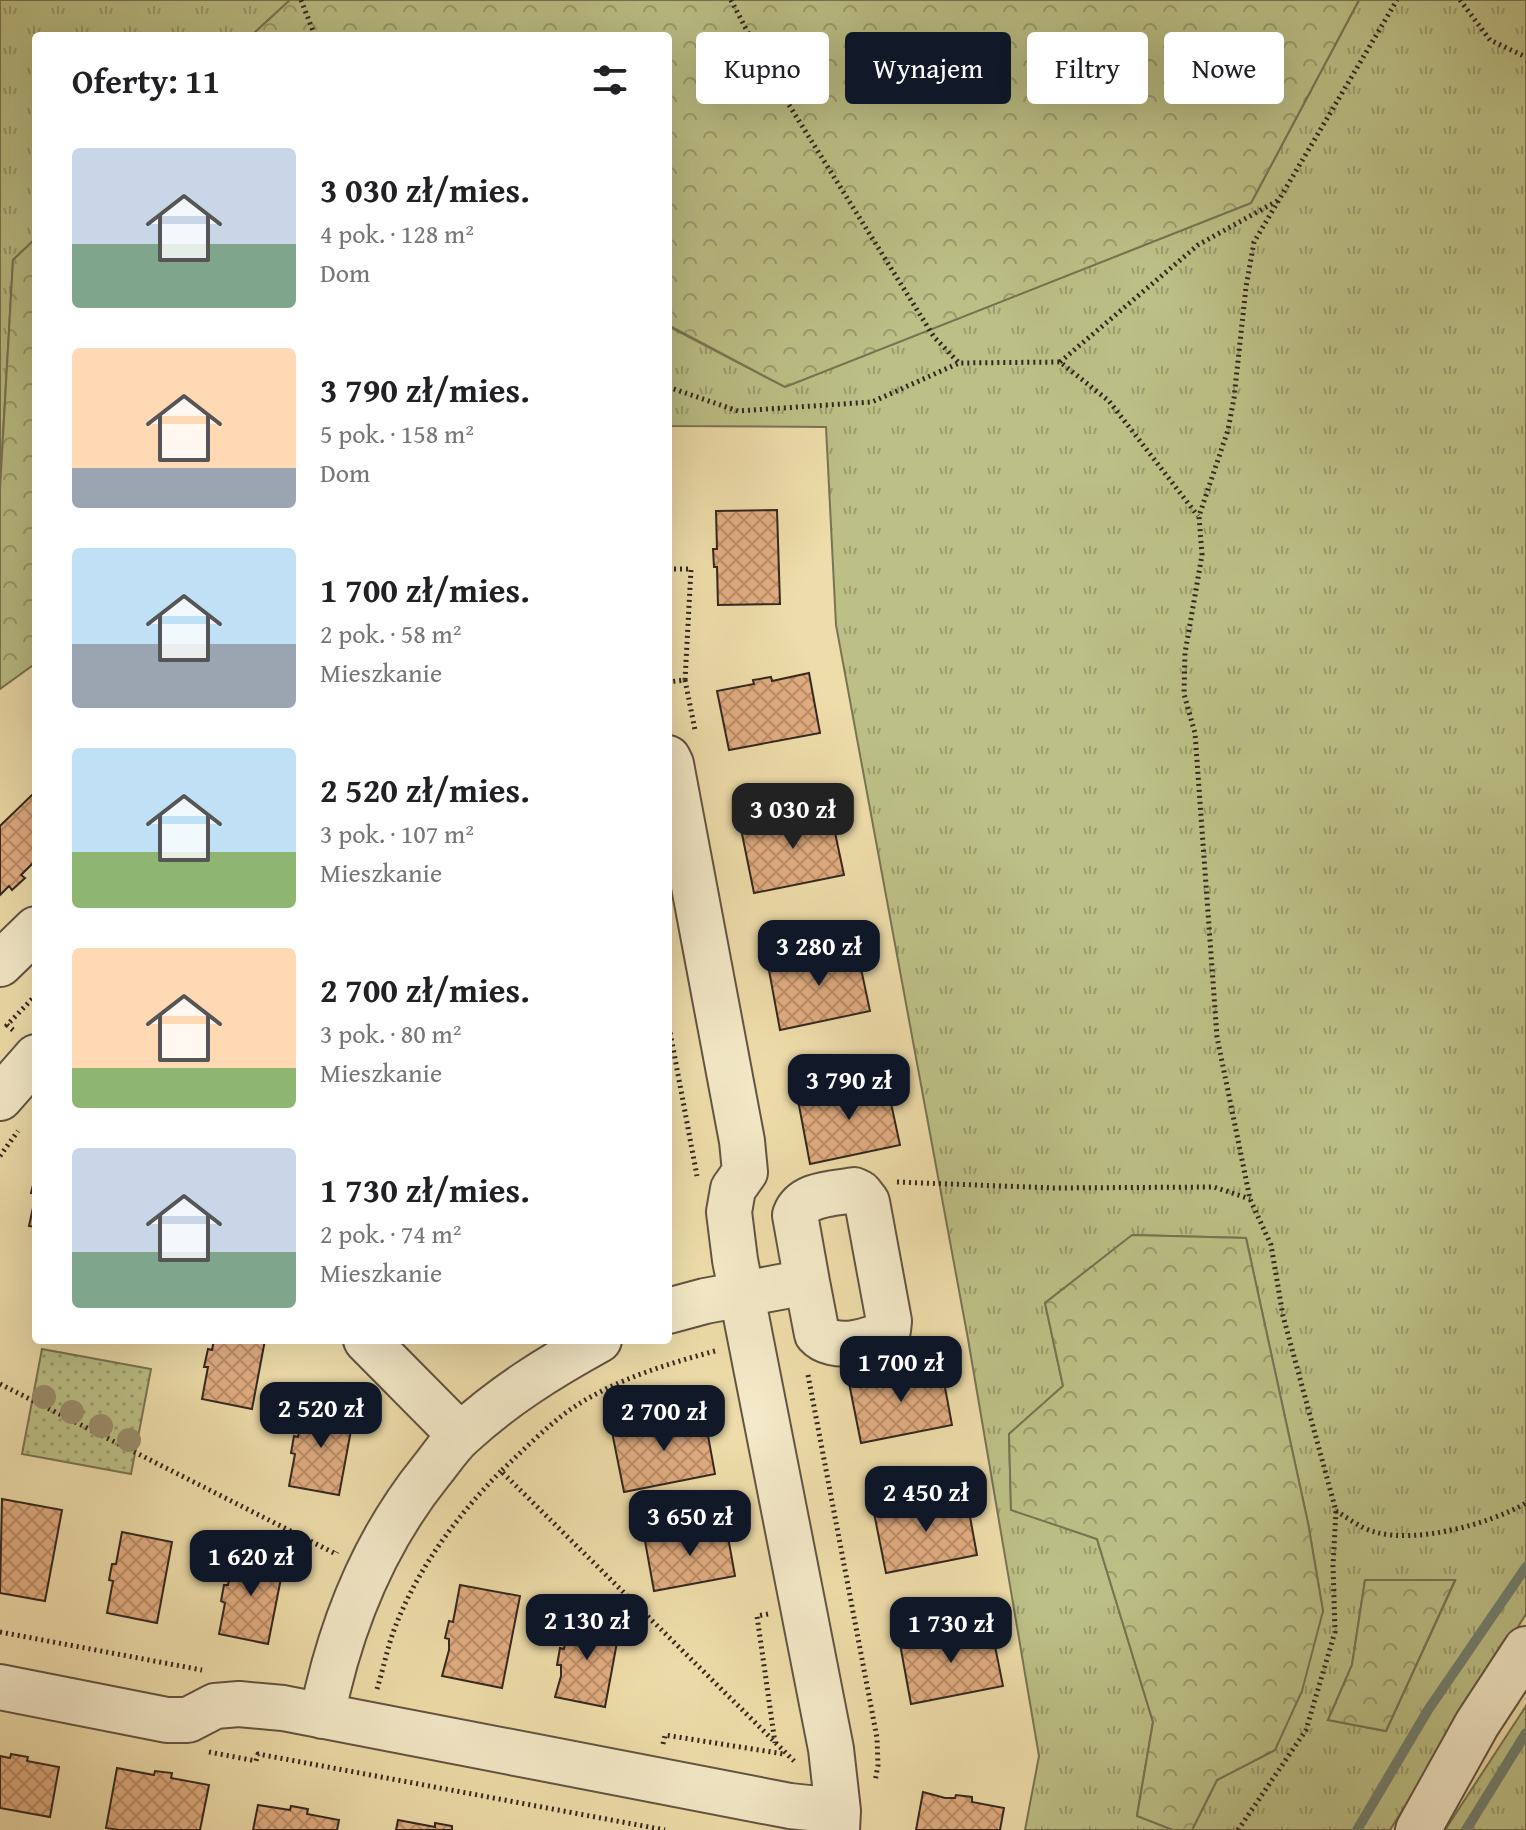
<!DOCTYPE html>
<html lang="pl">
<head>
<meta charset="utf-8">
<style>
	body { margin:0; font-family:"Gentium Book Plus",serif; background:#f2f2f2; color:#202124; height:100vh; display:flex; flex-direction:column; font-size:30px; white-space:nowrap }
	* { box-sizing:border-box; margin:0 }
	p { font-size:26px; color:#757577 }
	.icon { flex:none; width:44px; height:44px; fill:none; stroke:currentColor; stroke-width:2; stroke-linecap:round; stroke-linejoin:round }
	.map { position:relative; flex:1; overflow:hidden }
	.details { position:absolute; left:32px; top:32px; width:640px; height:1312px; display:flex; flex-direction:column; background:#fff; border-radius:8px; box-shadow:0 8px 32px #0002 }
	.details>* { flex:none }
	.banner { position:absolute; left:696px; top:32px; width:710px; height:72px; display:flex; gap:16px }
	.price { position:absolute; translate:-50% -68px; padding:0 18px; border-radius:16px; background:#111827; color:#fff; font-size:26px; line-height:52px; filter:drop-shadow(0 2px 4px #0008) }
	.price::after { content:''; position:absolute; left:50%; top:48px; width:24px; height:18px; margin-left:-12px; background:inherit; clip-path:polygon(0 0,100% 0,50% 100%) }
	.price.current { background:#222; color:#fff }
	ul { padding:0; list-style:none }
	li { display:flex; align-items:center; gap:24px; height:200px; padding:0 40px }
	li span { display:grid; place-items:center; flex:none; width:224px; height:160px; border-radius:8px; color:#555 }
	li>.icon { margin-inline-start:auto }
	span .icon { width:96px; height:96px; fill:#fffc; stroke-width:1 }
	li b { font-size:34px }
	h2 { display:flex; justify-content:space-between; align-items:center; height:96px; padding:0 40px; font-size:34px }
	.chip { padding:0 28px; border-radius:8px; background:#fff; box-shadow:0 8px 32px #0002; font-size:28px; line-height:72px }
	.chip.current { background:#111827; color:#fff }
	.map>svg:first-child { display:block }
	.grass { fill:url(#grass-tufts); stroke:#787453; stroke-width:2; fill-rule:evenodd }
	.forest { fill:url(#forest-crowns); stroke:#787453; stroke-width:2 }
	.park { fill:url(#park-dots); stroke:#787453; stroke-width:2 }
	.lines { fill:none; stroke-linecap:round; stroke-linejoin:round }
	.stream { stroke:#718072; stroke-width:10 }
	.building { fill:url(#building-cross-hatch); stroke:#342720; stroke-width:2 }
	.minor-casing { stroke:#625442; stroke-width:48 }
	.path { stroke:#342720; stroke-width:5; stroke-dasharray:2 4; stroke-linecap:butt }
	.minor { stroke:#f4e9c8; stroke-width:44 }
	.tree { fill:#9a8e6c }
</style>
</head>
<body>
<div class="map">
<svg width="1526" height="1830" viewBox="0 0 1526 1830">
	<defs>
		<pattern id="grass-tufts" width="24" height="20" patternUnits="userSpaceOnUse" patternTransform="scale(2)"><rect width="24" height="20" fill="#bcc086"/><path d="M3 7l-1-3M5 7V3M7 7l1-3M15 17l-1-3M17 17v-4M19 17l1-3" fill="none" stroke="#9a9c6d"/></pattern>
		<pattern id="forest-crowns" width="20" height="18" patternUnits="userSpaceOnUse" patternTransform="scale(2)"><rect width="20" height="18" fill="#bcc086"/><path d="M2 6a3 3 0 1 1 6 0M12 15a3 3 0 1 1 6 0" fill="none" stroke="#9a9c6d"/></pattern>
		<pattern id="park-dots" width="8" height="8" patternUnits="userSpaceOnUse" patternTransform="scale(2)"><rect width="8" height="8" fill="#bcc086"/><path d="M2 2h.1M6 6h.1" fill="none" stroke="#9a9c6d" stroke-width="1.8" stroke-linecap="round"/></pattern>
		<pattern id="building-cross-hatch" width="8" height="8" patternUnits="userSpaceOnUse" patternTransform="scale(2)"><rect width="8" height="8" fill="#e2ad81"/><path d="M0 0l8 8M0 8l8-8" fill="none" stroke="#b88d69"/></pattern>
	</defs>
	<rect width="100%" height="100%" fill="#eda"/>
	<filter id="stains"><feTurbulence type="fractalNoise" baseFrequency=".0025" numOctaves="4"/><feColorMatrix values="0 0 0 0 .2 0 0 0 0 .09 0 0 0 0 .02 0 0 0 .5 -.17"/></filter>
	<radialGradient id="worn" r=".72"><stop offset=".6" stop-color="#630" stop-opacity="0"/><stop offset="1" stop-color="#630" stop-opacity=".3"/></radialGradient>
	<path class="grass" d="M0 0H290L251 36H36V238L13 260 0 489Z
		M1359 0H1526V1614L1390 1830H1192L1217 1780 1275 1750 1323 1611 1308 1523 1246 1238 1133 1235 1045 1303 1063 1386 1009 1434 1011 1509 1097 1539 1153 1722 1137 1815 1173 1830H1025L1039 1756 968 1339 836 625 826 427 668 426V326L785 387 1251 203ZM1365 1580 1455 1581 1386 1731 1328 1720 1352 1665Z
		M1526 1706V1830H1445Z"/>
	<path class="forest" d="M290 0H1359L1251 203 785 387 668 325V36H251Z
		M36 238V663L0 689V489L13 260Z
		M1132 1235 1246 1238 1308 1523 1323 1611 1302 1691 1275 1750 1217 1780 1192 1830H1173L1137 1816 1153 1722 1097 1539 1011 1510 1009 1434 1063 1386 1045 1303Z
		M1365 1580H1455L1386 1731 1328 1720 1352 1665Z"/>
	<path class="park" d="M42 1349 151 1369 131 1474 22 1454Z"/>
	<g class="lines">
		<path class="stream" d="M1357 1830 1428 1710 1526 1567
			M1466 1830 1526 1733"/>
	</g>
	<path class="building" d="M777 510 780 604 718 605 717 567H714L713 549H717L716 511Z
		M809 673 820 733 729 750 717 691 754 684 753 680 771 677 772 681Z
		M36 791V860L21 875 25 878 12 890 9 886 0 895V826Z
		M830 809 844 875 754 893 741 829Z
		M856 945 870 1011 780 1030 768 965Z
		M886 1080 900 1145 810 1164 798 1100Z
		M35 1177 36 1178V1227L29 1226 36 1194 31 1193Z
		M214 1340H265L252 1409 202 1399 208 1367H204L208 1349 212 1350Z
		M941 1366 952 1425 861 1443 849 1383 876 1379 886 1376 885 1372 902 1369 903 1373Z
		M304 1405 354 1414 339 1495 289 1486 295 1454 291 1453 294 1436 298 1437Z
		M704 1414 715 1474 624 1492 612 1432 649 1425V1421L666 1418V1421H676Z
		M966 1495 977 1555 886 1573 874 1513 902 1509 911 1506V1502L928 1498V1502Z
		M2 1499 62 1510 45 1601 0 1593Z
		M726 1526 735 1576 654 1591 645 1541 677 1535 676 1531 693 1528 694 1532Z
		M122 1532 172 1542 157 1623 107 1613 113 1581 109 1580 112 1564H116Z
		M234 1553 284 1563 268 1644 219 1634 225 1603 221 1601 224 1585H228Z
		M460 1585 520 1596 502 1688 442 1676 449 1650V1639L445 1638 449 1621 453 1622Z
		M570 1617 620 1626 605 1707 555 1697 561 1676V1665H557L560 1648 564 1649Z
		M991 1626 1003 1686 911 1704 900 1644 927 1640 937 1637 936 1633 953 1630 954 1634Z
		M11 1754 28 1757 27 1761 59 1767 50 1817 0 1808V1756L10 1758Z
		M117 1768 154 1775 155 1771 172 1773 171 1778 209 1785 200 1830H119L106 1828Z
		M923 1792 945 1798H955L956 1795 972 1797V1802L1004 1808 1000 1830H916Z
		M258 1805 290 1810 291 1806 308 1809 307 1814 339 1820 337 1830H253Z
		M398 1820 435 1827V1823L452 1826V1830H396Z"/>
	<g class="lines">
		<g class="minor-casing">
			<path id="minor" d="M668 758 671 764 742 1141 745 1172 733 1189 729 1212 735 1260 831 1749 838 1811 837 1830
				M0 964 36 929
				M0 1098 36 1057
				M668 1311 705 1301 807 1282 817 1334C832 1351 872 1343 888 1330L889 1321 867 1202 860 1193 854 1190C833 1194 803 1193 795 1215L807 1282
				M366 1340 460 1435
				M0 1687 167 1720H188L215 1706 239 1704 283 1708 790 1806 838 1811
				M322 1716C340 1626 373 1543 431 1471 441 1459 450 1444 462 1434 503 1396 550 1367 599 1340
				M1418 1830 1477 1724 1526 1649"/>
		</g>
		<path class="path" d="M301 0 315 36
			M731 0 769 73 934 337 959 363 1060 362 1109 401 1198 516
			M1460 0 1490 40 1526 57
			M1060 362 1198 245 1277 201
			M668 387 738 411 872 402 959 363
			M668 569H691L685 680 668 682
			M685 680 695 730
			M668 1021 697 1176
			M13 1030 7 1025 36 995
			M0 1156 18 1131
			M897 1182 1054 1188 1214 1187 1250 1199
			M715 1351C671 1363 627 1376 587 1399 555 1417 528 1446 501 1471L794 1761
			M808 1375 877 1738 878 1765 875 1782
			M0 1384 336 1554 337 1552
			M1336 1511C1348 1518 1362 1529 1375 1532 1416 1544 1490 1524 1526 1503
			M768 1614 757 1616 775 1743
			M0 1632 202 1670
			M377 1689C383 1670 387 1649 394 1630 417 1569 456 1517 501 1471
			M663 1744 665 1735 784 1754
			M209 1752 256 1761 258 1754 665 1830
			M1238 1830 1306 1730 1335 1632 1333 1566 1336 1511 1283 1316 1271 1245 1250 1199 1217 1037 1195 733 1184 694 1185 653 1202 555 1199 516 1228 430 1234 398 1246 287 1254 242 1397 0"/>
		<use href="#minor" class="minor"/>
	</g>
	<g class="tree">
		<circle cx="44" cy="1397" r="12"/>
		<circle cx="72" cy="1412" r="12"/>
		<circle cx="101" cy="1426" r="12"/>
		<circle cx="129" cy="1440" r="12"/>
	</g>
	<rect width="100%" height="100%" filter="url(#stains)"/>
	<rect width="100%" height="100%" fill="url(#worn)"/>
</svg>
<b class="price current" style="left:793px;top:851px">3 030 zł</b>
<b class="price" style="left:819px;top:988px">3 280 zł</b>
<b class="price" style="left:849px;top:1122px">3 790 zł</b>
<b class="price" style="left:901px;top:1404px">1 700 zł</b>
<b class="price" style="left:321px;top:1450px">2 520 zł</b>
<b class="price" style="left:664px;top:1453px">2 700 zł</b>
<b class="price" style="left:926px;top:1534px">2 450 zł</b>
<b class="price" style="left:690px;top:1558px">3 650 zł</b>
<b class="price" style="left:251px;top:1598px">1 620 zł</b>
<b class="price" style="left:587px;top:1662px">2 130 zł</b>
<b class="price" style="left:951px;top:1665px">1 730 zł</b>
<div class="banner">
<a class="chip">Kupno</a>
<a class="chip current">Wynajem</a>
<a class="chip">Filtry</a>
<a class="chip">Nowe</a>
</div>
<section class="details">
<h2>Oferty: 11<svg class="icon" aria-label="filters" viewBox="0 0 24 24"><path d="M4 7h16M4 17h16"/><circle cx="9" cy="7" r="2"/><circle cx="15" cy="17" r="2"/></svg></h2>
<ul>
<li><span style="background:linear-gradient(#c9d6e8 60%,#7fa58c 0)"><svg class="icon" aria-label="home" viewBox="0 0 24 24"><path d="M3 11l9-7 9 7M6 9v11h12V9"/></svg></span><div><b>3 030 zł/mies.</b><p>4 pok. · 128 m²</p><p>Dom</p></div></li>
<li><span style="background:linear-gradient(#ffd9b3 75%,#9aa5b1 0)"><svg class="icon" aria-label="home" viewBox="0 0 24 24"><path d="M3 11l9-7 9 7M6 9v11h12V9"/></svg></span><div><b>3 790 zł/mies.</b><p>5 pok. · 158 m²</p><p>Dom</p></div></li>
<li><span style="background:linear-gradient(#bfe0f5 60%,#9aa5b1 0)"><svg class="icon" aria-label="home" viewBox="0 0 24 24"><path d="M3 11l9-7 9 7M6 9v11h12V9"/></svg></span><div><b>1 700 zł/mies.</b><p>2 pok. · 58 m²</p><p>Mieszkanie</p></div></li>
<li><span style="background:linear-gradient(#bfe0f5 65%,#8fb573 0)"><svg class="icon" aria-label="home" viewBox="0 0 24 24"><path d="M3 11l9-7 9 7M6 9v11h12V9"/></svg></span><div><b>2 520 zł/mies.</b><p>3 pok. · 107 m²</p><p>Mieszkanie</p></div></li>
<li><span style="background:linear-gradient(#ffd9b3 75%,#8fb573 0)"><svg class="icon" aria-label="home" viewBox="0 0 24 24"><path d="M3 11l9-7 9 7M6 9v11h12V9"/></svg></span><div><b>2 700 zł/mies.</b><p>3 pok. · 80 m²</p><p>Mieszkanie</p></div></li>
<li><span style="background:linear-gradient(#c9d6e8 65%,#7fa58c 0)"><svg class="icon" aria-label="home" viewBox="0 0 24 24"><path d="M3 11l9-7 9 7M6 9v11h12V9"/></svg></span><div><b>1 730 zł/mies.</b><p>2 pok. · 74 m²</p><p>Mieszkanie</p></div></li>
</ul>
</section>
</div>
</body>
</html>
